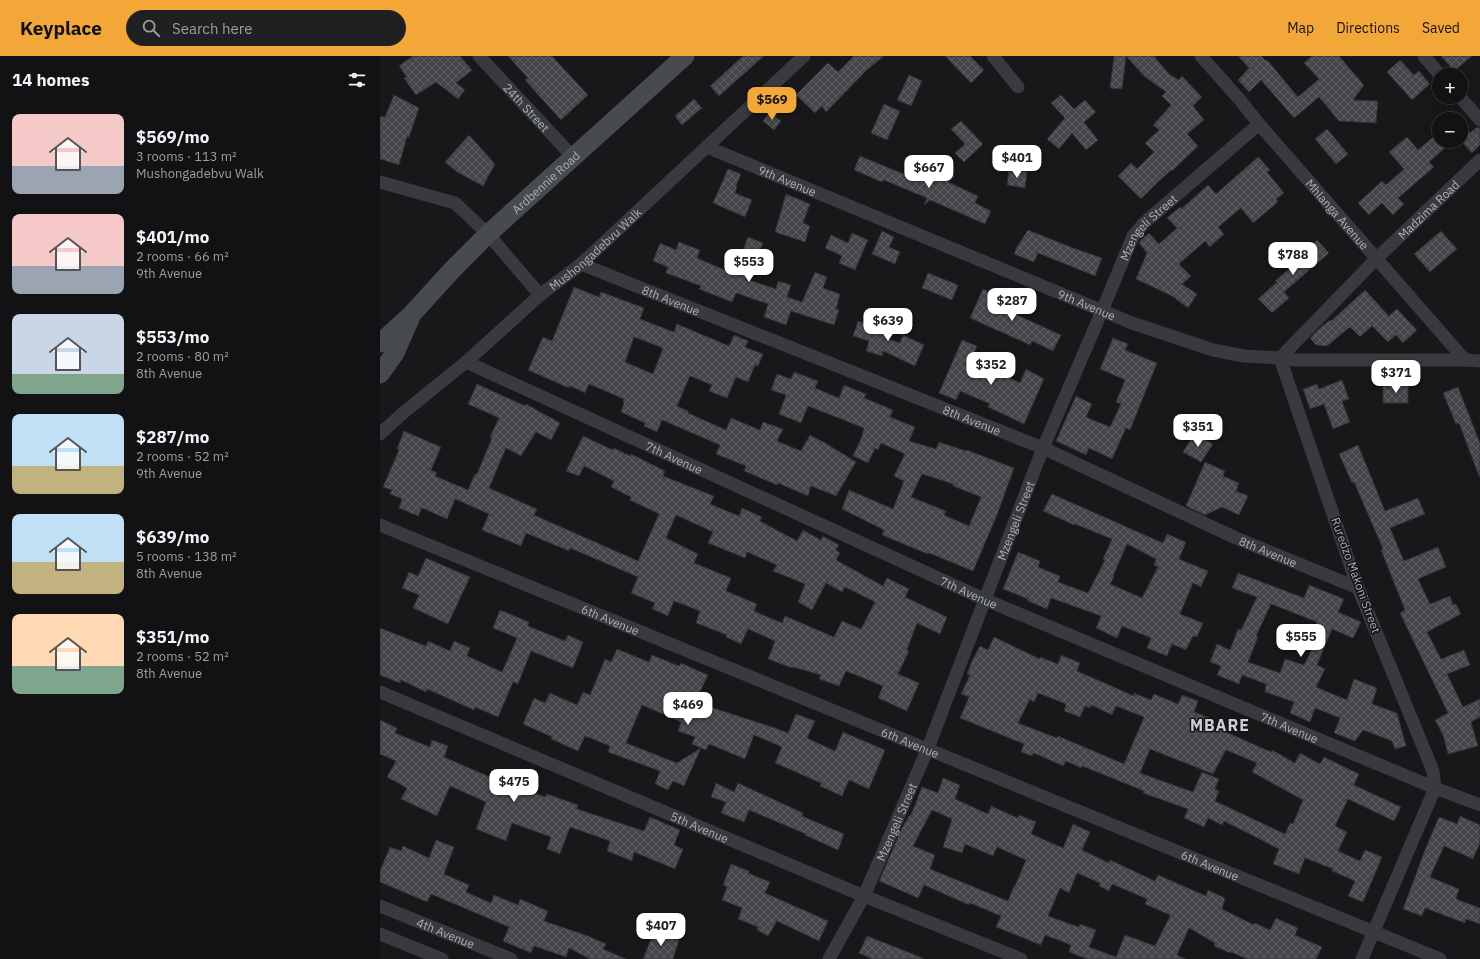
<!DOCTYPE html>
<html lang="en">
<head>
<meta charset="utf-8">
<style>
	body { margin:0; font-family:"IBM Plex Sans",sans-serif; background:#1f2022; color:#f1f3f6; height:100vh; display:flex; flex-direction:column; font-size:15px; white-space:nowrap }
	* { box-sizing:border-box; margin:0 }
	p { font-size:13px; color:#9c9ea0 }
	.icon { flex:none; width:22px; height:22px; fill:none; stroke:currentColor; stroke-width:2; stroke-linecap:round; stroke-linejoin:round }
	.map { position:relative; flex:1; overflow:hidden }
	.drawer { display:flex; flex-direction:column; background:#121214; width:380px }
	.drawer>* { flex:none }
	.buttons { position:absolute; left:1052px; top:12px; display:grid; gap:8px }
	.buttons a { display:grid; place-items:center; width:36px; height:36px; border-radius:50%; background:#121214; box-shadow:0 4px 16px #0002,0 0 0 1px #313234; font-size:20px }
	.price { position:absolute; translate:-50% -34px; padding:0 9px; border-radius:8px; background:#fff; color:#222; font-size:13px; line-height:26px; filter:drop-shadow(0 1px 2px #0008) }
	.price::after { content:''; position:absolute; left:50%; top:24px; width:12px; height:9px; margin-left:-6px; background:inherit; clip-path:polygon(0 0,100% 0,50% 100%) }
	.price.selected { background:#f2a738; color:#111 }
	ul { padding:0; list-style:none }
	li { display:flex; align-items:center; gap:12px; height:100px; padding:0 12px }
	li span { display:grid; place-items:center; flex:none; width:112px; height:80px; border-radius:8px; color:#555 }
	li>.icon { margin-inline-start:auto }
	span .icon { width:48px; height:48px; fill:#fffc; stroke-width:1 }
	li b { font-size:17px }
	h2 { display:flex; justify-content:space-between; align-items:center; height:48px; padding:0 12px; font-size:17px }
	header { display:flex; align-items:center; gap:24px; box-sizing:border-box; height:56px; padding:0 20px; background:#f2a738; color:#111 }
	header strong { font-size:19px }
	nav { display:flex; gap:22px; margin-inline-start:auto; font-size:14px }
	.search { width:280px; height:36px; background:#1f2022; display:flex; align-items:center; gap:10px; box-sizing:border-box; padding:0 14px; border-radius:22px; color:#9c9ea0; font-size:15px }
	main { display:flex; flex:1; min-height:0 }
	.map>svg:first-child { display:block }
	.building { fill:url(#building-cross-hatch); stroke:#323236; fill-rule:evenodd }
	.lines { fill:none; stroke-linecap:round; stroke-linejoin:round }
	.minor { stroke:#393a3f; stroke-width:13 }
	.secondary { stroke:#474a4f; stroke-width:19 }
	.labels { text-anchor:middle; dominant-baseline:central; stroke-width:3; stroke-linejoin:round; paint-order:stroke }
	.street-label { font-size:12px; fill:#aab0ba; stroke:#131315 }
	.district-label { font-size:16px; font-weight:bold; letter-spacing:1px; fill:#cbcfd6; stroke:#131315 }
</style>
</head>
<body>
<header>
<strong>Keyplace</strong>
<div class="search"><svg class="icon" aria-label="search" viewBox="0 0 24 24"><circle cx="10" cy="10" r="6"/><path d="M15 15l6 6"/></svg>Search here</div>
<nav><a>Map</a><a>Directions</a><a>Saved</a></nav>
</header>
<main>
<section class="drawer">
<h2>14 homes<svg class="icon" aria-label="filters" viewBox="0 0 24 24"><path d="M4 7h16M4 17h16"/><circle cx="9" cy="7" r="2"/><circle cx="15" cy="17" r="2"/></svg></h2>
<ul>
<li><span style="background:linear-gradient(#f6c9c9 65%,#9aa5b1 0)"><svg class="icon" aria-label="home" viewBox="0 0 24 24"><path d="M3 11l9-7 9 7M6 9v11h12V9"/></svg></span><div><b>$569/mo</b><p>3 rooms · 113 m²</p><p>Mushongadebvu Walk</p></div></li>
<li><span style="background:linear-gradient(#f6c9c9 65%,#9aa5b1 0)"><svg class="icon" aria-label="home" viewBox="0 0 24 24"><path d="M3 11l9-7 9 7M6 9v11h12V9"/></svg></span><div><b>$401/mo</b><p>2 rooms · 66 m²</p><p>9th Avenue</p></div></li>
<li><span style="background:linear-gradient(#c9d6e8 75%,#7fa58c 0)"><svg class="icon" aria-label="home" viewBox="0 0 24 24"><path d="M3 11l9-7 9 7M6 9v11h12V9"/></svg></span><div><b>$553/mo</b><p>2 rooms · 80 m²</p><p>8th Avenue</p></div></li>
<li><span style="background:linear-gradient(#bfe0f5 65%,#c2b280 0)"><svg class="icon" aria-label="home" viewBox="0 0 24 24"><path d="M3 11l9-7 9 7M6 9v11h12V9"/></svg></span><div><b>$287/mo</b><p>2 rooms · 52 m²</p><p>9th Avenue</p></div></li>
<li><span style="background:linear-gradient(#bfe0f5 60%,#c2b280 0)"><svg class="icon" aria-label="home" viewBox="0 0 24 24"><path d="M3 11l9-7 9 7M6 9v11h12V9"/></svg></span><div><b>$639/mo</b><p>5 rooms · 138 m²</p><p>8th Avenue</p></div></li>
<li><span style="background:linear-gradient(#ffd9b3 65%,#7fa58c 0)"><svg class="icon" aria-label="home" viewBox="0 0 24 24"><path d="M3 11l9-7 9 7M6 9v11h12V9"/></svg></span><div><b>$351/mo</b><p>2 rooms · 52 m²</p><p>8th Avenue</p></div></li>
</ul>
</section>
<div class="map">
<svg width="1100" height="903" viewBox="0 0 1100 903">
	<defs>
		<pattern id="building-cross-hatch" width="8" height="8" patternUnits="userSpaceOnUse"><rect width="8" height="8" fill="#44464a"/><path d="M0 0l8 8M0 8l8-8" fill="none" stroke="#5c5e62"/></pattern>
	</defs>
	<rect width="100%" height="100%" fill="#18181a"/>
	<path class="building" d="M33 0H80L92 14 76 27 85 34 78 43 56 26 36 39 24 22 27 21 19 10Z
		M128 0H172L208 39 181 64 145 24 148 22Z
		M363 0H384L339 40 330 30Z
		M474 0H504L488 13 446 56 442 50 435 57 416 39 448 7 458 16Z
		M565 0H590L604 14 591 27Z
		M734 0H746L742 33 730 32Z
		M746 0H774L789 18 799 24 802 20 822 41 813 50 824 64 807 78 818 90 792 115 791 114 777 127 761 143 738 120 751 107 757 113 774 96 765 87 779 74 773 69 791 49 782 40 786 36 764 20Z
		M858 0H881L886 5 887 4 918 41 939 23 924 7 932 0H959L984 29 973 44 998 45 996 67 959 65 939 41 914 62 881 24 869 36 858 24 869 12Z
		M1061 0H1092L1074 15Z
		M1020 4 1034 19 1039 15 1050 28 1032 44 1007 16Z
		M529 19 542 25 531 50 517 44Z
		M14 39 39 52 29 81H27L19 109 0 103V60L5 61Z
		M681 39 694 53 705 44 716 56 704 66 718 84 706 94 692 77 679 93 667 83 685 62 671 47Z
		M314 43 322 52 302 69 295 60Z
		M504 48 520 55 507 84 491 77Z
		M390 56 401 65 394 74 383 65Z
		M581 65 603 88 584 106 575 97 585 88 571 73Z
		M1081 66 1090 77 1097 71 1100 72V89L1092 97 1081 85Z
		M947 73 968 98 956 108 935 83Z
		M1059 76V85H1073L1049 106 1054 111 1018 142 1024 148 1013 159 1002 147 989 159 978 147 1002 125 1006 129 1024 113 1009 96 1027 81 1038 94Z
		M89 79 115 108 103 130 77 116 65 106Z
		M480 100 526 119 527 117 552 128 558 114 575 120 568 126 598 140 595 147 611 155 605 168 550 144 544 149 547 142 504 124 502 126 474 114Z
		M878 101 890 114 887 116 904 137 896 143 898 146 873 167 861 152 838 171 844 178 830 191 825 185 799 208 811 220 802 228 817 238 808 252 792 240 756 223 767 197 759 187V186L769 177 779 188 797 172 787 162 800 151 801 153 828 129 836 138Z
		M348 113 361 118 356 130 357 131 355 137 372 144 365 161 333 147Z
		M629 114 647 116 645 132 627 129Z
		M406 138 430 148 423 167 430 170 425 186 395 176Z
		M648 174 693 192 722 202 715 220 658 197 654 206 634 198 637 191Z
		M502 175 514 181 509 191 520 196 515 208 492 198Z
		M1061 175 1077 193 1050 216 1034 198Z
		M472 177 488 184 475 214 459 207 462 200 445 192 451 179 468 187Z
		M368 181 383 187 369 224 396 233 398 225 411 229 407 241 422 246 435 216 447 221 443 232 460 238 456 253 459 254 454 269 411 255 406 269 384 261 388 248 356 237 352 246 319 233 321 230 286 217 288 211 273 205 280 187 296 194 299 186 320 194 317 202 349 216 353 205 358 207Z
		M937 184 949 197 904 236 909 242 892 257 878 243 897 226 895 225 915 208 913 205Z
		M548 217 578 229 572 244 542 232Z
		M194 231 219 241 221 236 264 252 260 263 294 276 297 268 349 290 354 279 368 285 365 291 383 298 378 310 375 309 368 326 356 321 347 342 329 335 332 329 310 320 297 350 308 355V357L346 374 351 362 380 374 383 366 403 373 397 385 421 395 430 379 447 388 476 406 456 440 431 430 428 440 398 427 397 429 364 415 366 410 336 398 340 389 282 364 277 376 264 370 265 367 241 356 244 347 243 346 244 343 209 328 205 337 190 330 189 332 148 314 163 281 172 285ZM254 281 283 292 273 318 245 306Z
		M603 233 618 240 615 246 636 255 635 258 681 279 673 295 652 285 650 289 590 262Z
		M985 234 1009 260 1017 253 1037 274 1023 287 1016 279 1008 286 992 270 980 281 970 271 947 290 936 289 930 282 941 271 950 264 951 265Z
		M499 261 510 265 506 282 520 287 523 279 544 289 535 310 503 295 502 300 486 295 489 285 473 280 478 265 495 271Z
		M733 282 748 288 745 294 777 307 750 374 746 372 732 403 709 392 706 399 676 385 696 340 712 348 706 361 730 371 741 348 736 346 745 324 720 313Z
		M582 284 597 290 589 307 622 321 623 319 640 327 646 313 664 323 644 368 608 351 610 348 580 335 576 344 559 337Z
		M414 316 438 325 435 332 459 342 464 329 486 338 484 342 513 354 510 361 535 371 529 385 556 393 559 386 586 395 587 394 634 412 617 459 593 515 549 497 548 498 502 479 504 474 462 453 469 434 513 453 524 425 514 420 525 398 501 387 498 394 495 392 488 407 473 400 483 378H482L484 372 428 350 421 367 399 358 406 339 391 334 397 318 411 323ZM542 418 573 428V430L601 441 589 470 564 459 566 455 531 441Z
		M962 324 969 343 962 345 970 366 953 373 944 348 930 353 923 333 937 328 939 333Z
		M97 328 145 350 146 348 180 367 171 384 156 376 141 400 126 392 109 432 157 453 154 459 258 505 279 458 250 444 251 441 231 431 234 425 204 410 199 420 186 415 203 380 233 394 234 392 250 400 251 398 285 415 283 420 334 440 330 448 359 460 362 452 382 461 380 465 417 485 423 474 441 484 443 480 459 489 456 494 460 497 456 504 503 530 507 522 529 533 525 541 567 561 560 578 537 567 527 594 529 595 518 618 539 627 527 655 498 642 503 630 466 615 459 630 439 623 441 619 413 611 412 612 388 603 395 585 368 573 361 588 346 581 347 579 316 567 320 555 294 545 288 560 272 553 275 547 251 537 258 521 190 492 189 495 146 477 141 490 102 474 109 458 75 443 67 463 42 452 38 460 19 452 22 443 10 438 12 434 3 431 19 394 17 393 24 375 61 391 51 414 57 417 55 420 88 434 95 418H97L112 382 110 381 119 362 88 348ZM296 459 333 476 328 487 365 502 367 496 397 509 393 515 425 528 418 546 432 554 446 527 462 536 465 531 495 546 481 573 462 565 454 581 405 560 402 567 374 555 377 548 346 535 351 522 314 507 318 498 286 482Z
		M1003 330H1028V347H1003Z
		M1078 331 1100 387V420H1099L1079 367 1076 368 1063 337Z
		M814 378 833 388 821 406 803 396Z
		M978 389 1005 455 1038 442 1045 458 1010 472 1024 505 1058 491 1066 511 1038 523 1050 548 1070 540 1073 549 1076 548 1081 558 1047 576 1061 603 1084 594 1090 609 1067 618 1083 651 1100 643V661L1091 666 1098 690 1068 698 1063 679 1055 664 1068 657 1020 557 1025 554 1001 494 1003 493 974 426 972 427 959 398Z
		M825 406 845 415 843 420 859 427 856 435 868 440 859 459 842 451 825 459 806 450Z
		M672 438 783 487 787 478 806 486 799 503 828 515 821 531 813 527 800 558 823 567 817 581 813 580 806 594 792 588 787 600 767 592 771 582 742 570 737 582 716 572 721 560 671 542 667 553 648 545V543L623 533 638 496 660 505 658 511 680 520 678 526 708 537 725 504 723 503 732 483 695 468 694 469 663 455ZM747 488 776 503 774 509 778 511 762 542 730 528 734 521 733 520Z
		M46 502 90 521 68 568 33 552 39 539 22 532 29 516 38 520Z
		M858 517 924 542 929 529 964 543 958 556 981 566 973 582 952 573 937 609 945 613 936 631 967 644 974 623 997 632 992 648 1017 657 1026 690 1015 693 1012 685 983 674 975 685 954 677 960 662 935 652 930 666 910 657 914 646 885 636 886 628 862 619 859 628 837 619 841 610 830 606 837 588 850 594 858 573 861 574 877 541 852 532ZM891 548 937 566 930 582 936 585 924 609 905 603 900 617 868 606 878 581 876 580Z
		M120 554 149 566 148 570 185 585 188 579 203 586 193 612 151 595 138 628 133 626 118 661 95 651 94 654 47 633 46 636 21 624 20 627 0 619V572L46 590 48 585 70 595 74 585 90 592 87 600 122 616 137 582 113 572Z
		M614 581 660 603V601L678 608 681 599 700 607 697 615 754 640V637L771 644 774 638 798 648 802 639 818 645 814 656 830 662 828 668 891 696 892 694 915 707 920 697 940 708 944 701 979 718 974 729 1021 751 1014 765 968 743 955 770 967 776 958 795 980 805 985 794 1002 801 983 846 968 840 975 825 952 815 953 813 925 802 919 818 893 808 899 793 844 765 842 769 828 762 824 771 804 762 808 753 763 737 764 735 702 710 701 712 686 705 683 710 654 697 652 700 641 696 644 688 580 662 589 641 581 638 590 619 587 618 592 605 600 590 608 594ZM658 637 686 648 684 655 700 661 705 650 710 652 711 649 732 659 736 650 764 661 744 708 678 680 677 682 638 667 650 643 654 646ZM770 693 833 718 846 694 877 707 872 716 923 744 913 768 910 767 905 778 835 745 839 735 835 733 839 723 822 716 813 736 760 717Z
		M237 593 269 606 272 599 299 610 301 607 328 619 315 646 395 672 408 677 416 658 435 665 427 682 455 695 463 676 505 694 489 733 469 724 462 740 440 730 441 727 395 707 402 691 374 679 365 703 329 688 326 694 321 692 304 730 293 725 288 734 275 728 280 715 228 696 230 690 205 680 198 695 171 683 172 681 143 668 154 642 165 647 170 637 197 649 203 636 210 639 225 603 231 606ZM262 649 301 666 298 675 315 681 312 688 321 692 297 707 246 687Z
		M0 664 17 672 15 677 50 691 52 684 68 690 64 701 119 725V723L165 741 167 738 198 749 197 753 264 775 270 761 300 774 294 789 303 793 295 813 254 796 252 805 227 795 230 785 190 771 180 798 167 793 171 781 132 767 126 785 96 773 106 746 70 730 57 760 21 743 27 732 7 721 16 705 0 698Z
		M563 722 580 729 575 743 608 758 611 750 638 762 639 759 656 766 651 778 683 792 693 768 710 776 702 794 729 807 730 804 775 825 778 819 826 840 828 834 845 842 842 853 874 869 875 867 890 874 896 862 918 872 915 879 942 891 936 903H867L851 896 850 897 834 890 835 887 809 872 797 899 805 903H707L689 896 691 889 665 879 661 889 616 871 621 860 590 847 589 849 544 829 538 842 499 825 522 772 529 760 531 759 542 731 558 737ZM552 754 572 763 563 791 582 797 585 788 613 800 617 791 646 804 635 830H634L628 845 550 813 555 799 533 790ZM697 817 720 827 719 830 729 835 732 828 767 843 765 848 790 859V860L775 890 745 879 736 901 709 891 716 874 700 868 699 871 668 860 680 832 689 837Z
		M336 727 354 736 358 727 423 757 422 760 464 778 458 794 425 779 426 778 369 754 364 766 341 757 346 746 331 741Z
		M1080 760 1100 769V787L1093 803 1064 790 1050 821 1079 833 1076 843 1100 852V868L1086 863 1085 867 1045 852 1042 860 1023 853 1045 794 1059 761 1077 768Z
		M56 784 74 791 64 818 89 829 86 836 111 847 114 839 138 849 140 843 168 855 164 865 208 880 226 888 223 893 246 903H210L189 892 186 901 154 890 151 897 123 885 129 871 51 838 47 846 0 826V815L10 791 21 795 23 790 49 802Z
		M351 808 369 815 368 817 390 826 385 837 448 865 439 885 397 865 388 880 377 874 378 871 358 863 362 852 342 844 347 831 343 829Z
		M274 875 299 884 293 903H263Z
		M487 880 543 902V903H492L479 897Z"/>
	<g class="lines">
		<g class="minor">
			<path id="s1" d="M99 0 194 102"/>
			<path d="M613 0 638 31"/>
			<path id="s2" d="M821 0 860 44 879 68 1085 304 1100 305"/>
			<path d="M1044 0 1060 19"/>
			<path d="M1080 41 1100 64"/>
			<path id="s3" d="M327 91 752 267 833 294 864 300 900 302 996 203 1100 104"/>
			<path d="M0 126 75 147 108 178 160 239"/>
			<path id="s4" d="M201 208 663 392 856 482 978 532"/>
			<path id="s5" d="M86 306 606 544 1055 732 1100 749"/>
			<path id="s6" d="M0 378 23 357 86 306 160 239 201 208 424 0"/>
			<path id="s7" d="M0 469 1060 903"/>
			<path id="s8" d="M0 636 484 840 641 903"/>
			<path id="s9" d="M0 850 131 903"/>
			<path d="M0 878 62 903"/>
			<path id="s10" d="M449 903 484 840 548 692 663 392 722 255 753 180 764 167 879 68"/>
			<path d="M982 903 1055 732 1053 715 978 532 900 302 914 304H1085"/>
		</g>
		<g class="secondary">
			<path id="s11" d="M0 287 32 258 73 213 108 178 305 0"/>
			<path d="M0 318 15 297 30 263"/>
		</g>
	</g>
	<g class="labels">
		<g class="street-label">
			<text stroke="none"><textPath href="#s1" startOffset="70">24th Street</textPath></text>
			<text stroke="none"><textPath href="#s3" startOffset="87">9th Avenue</textPath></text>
			<text stroke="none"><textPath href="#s11" startOffset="231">Ardbennie Road</textPath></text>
			<text stroke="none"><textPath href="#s3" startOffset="823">Madzima Road</textPath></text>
			<text stroke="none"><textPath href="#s2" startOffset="209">Mhlanga Avenue</textPath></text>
			<text stroke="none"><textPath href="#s10" startOffset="801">Mzengeli Street</textPath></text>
			<text stroke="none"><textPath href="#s6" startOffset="284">Mushongadebvu Walk</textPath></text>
			<text stroke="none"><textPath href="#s4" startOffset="97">8th Avenue</textPath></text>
			<text stroke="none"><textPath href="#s3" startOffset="411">9th Avenue</textPath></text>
			<text stroke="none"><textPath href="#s4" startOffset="421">8th Avenue</textPath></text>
			<text stroke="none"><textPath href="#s5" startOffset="229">7th Avenue</textPath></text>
			<text stroke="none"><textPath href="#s10" startOffset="477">Mzengeli Street</textPath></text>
			<text stroke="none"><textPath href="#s4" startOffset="745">8th Avenue</textPath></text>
			<text transform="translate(976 519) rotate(70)">Ruredzo Makoni Street</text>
			<text stroke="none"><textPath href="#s5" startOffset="553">7th Avenue</textPath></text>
			<text stroke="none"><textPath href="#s7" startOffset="249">6th Avenue</textPath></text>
			<text stroke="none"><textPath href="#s5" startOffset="901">7th Avenue</textPath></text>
			<text stroke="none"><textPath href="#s7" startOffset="573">6th Avenue</textPath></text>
			<text stroke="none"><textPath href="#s10" startOffset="153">Mzengeli Street</textPath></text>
			<text stroke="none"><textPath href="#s8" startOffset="347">5th Avenue</textPath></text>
			<text stroke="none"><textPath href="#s7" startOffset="897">6th Avenue</textPath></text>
			<text stroke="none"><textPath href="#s9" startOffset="71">4th Avenue</textPath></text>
		</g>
		<g class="district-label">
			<text x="840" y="669">MBARE</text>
		</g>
	</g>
</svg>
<div class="buttons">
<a>+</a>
<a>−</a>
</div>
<b class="price selected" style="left:392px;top:65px">$569</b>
<b class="price" style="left:637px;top:123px">$401</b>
<b class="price" style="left:549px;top:133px">$667</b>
<b class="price" style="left:913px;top:220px">$788</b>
<b class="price" style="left:369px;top:227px">$553</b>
<b class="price" style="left:632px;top:266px">$287</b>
<b class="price" style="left:508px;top:286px">$639</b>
<b class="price" style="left:611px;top:330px">$352</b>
<b class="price" style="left:1016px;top:338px">$371</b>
<b class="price" style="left:818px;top:392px">$351</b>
<b class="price" style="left:921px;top:602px">$555</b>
<b class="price" style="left:308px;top:670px">$469</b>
<b class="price" style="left:134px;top:747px">$475</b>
<b class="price" style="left:281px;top:891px">$407</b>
</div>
</main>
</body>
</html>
